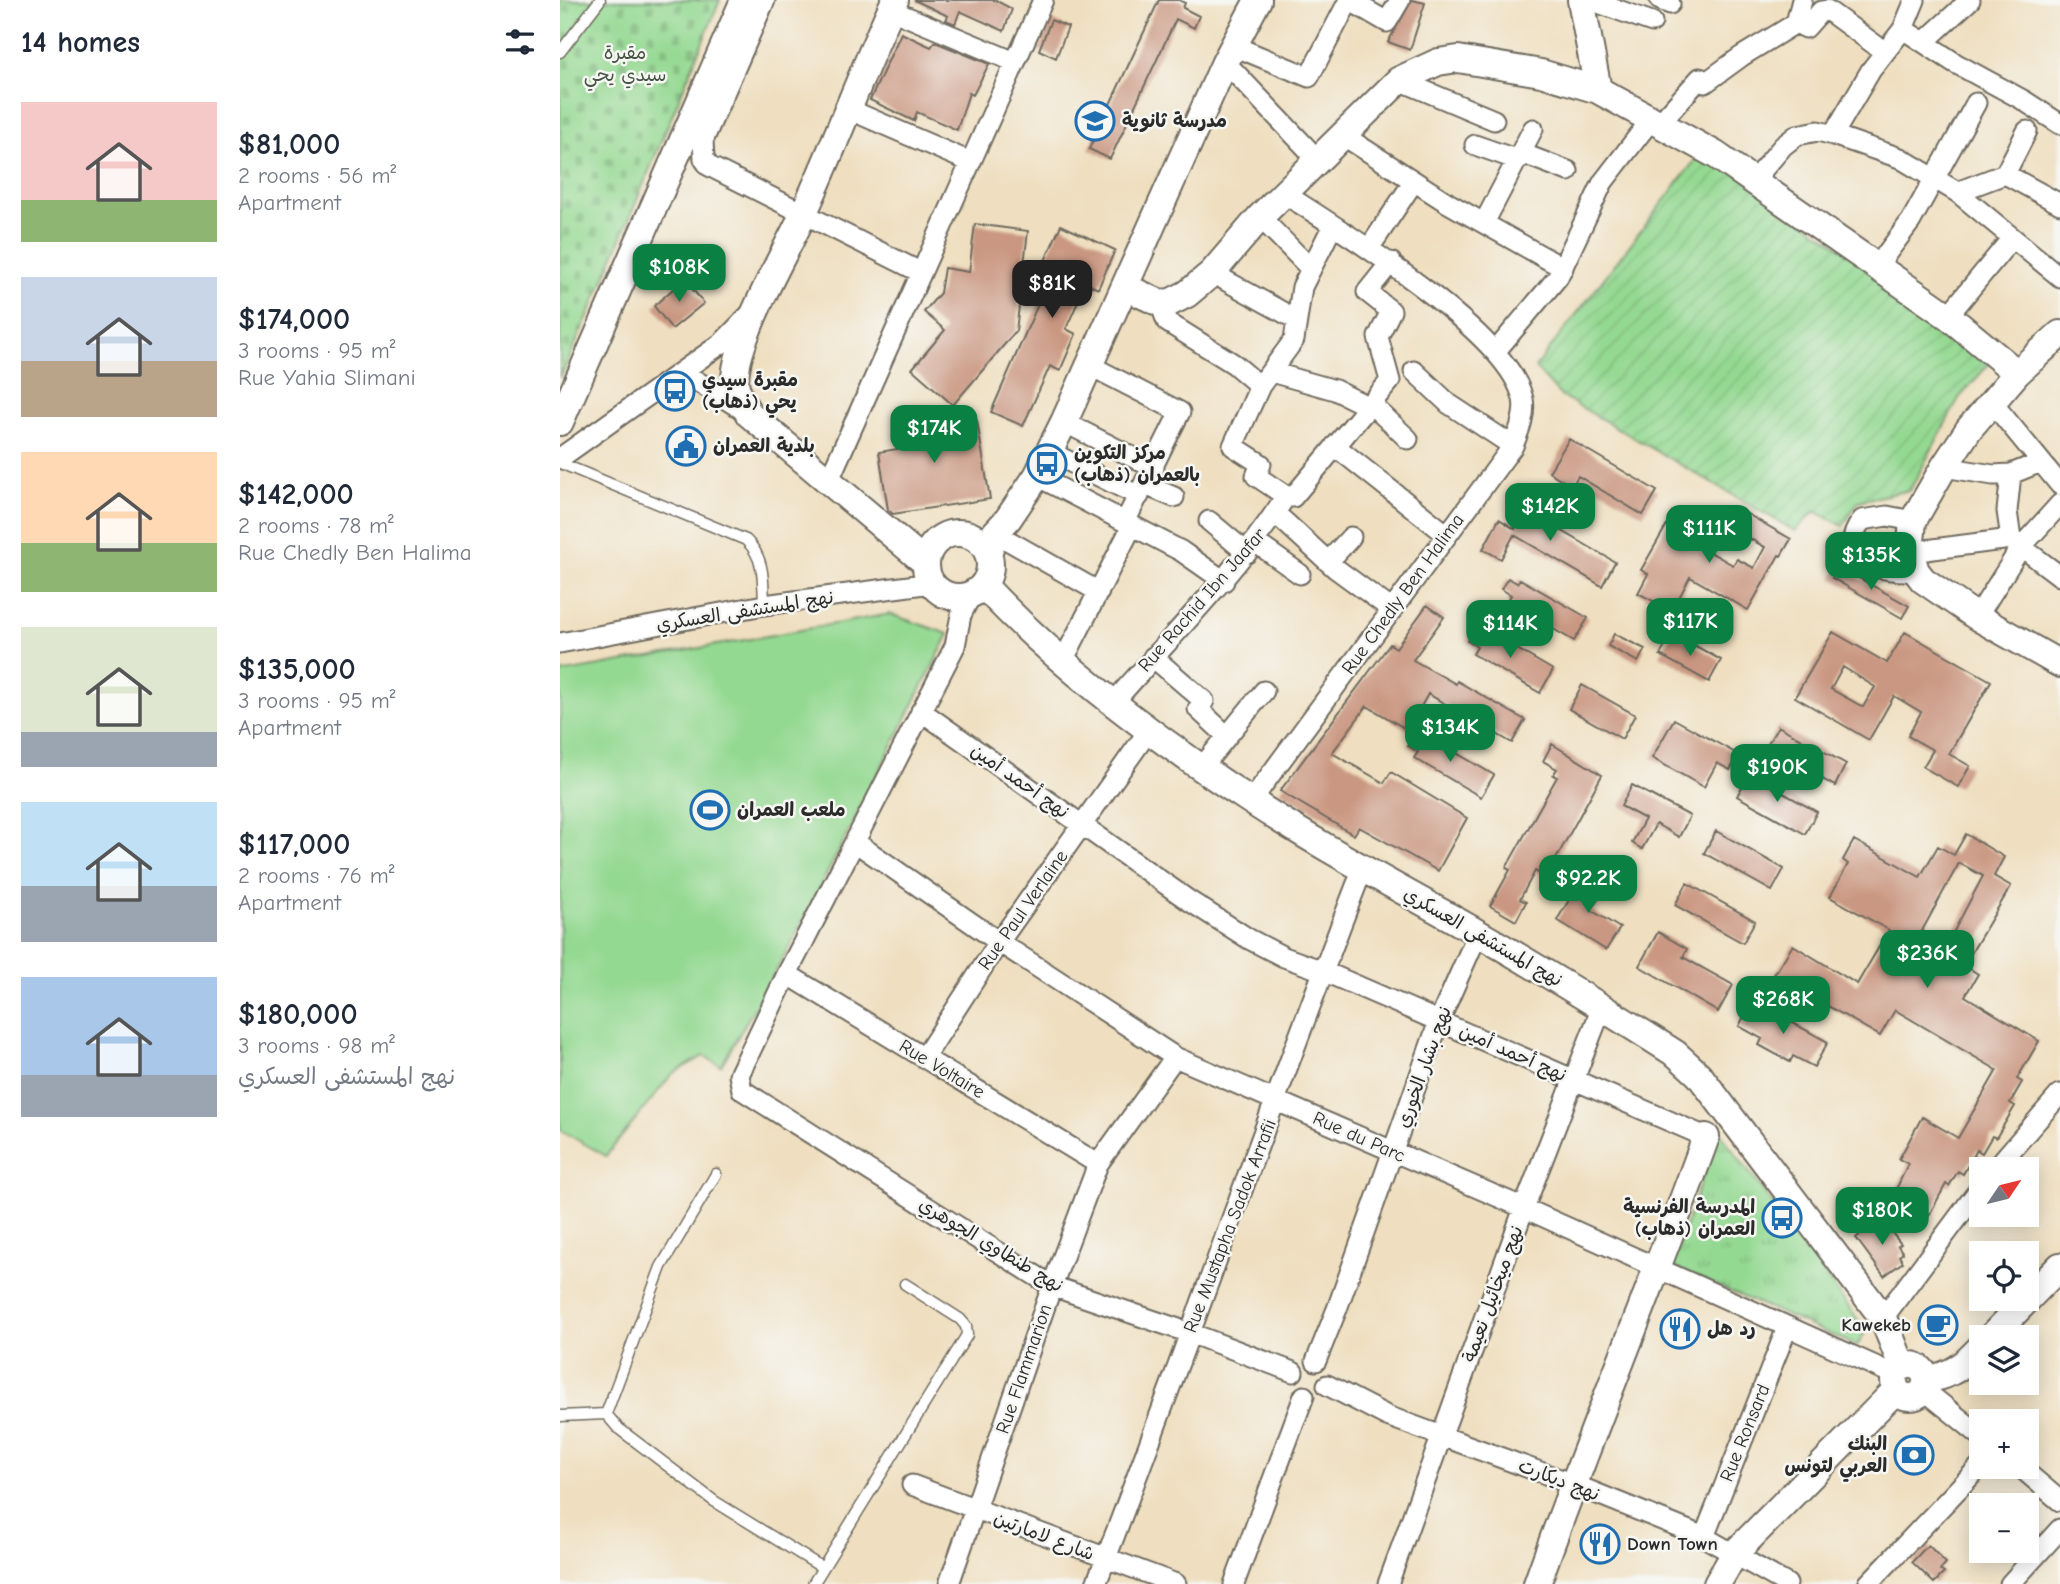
<!DOCTYPE html>
<html lang="en">
<head>
<meta charset="utf-8">
<style>
	body { margin:0; font-family:"Comic Neue","Playpen Sans Arabic",sans-serif; background:#f6f6f7; color:#1f2937; height:100vh; display:flex; flex-direction:column; font-size:26px; white-space:nowrap }
	* { box-sizing:border-box; margin:0 }
	p { font-size:23px; color:#747a83 }
	.icon { flex:none; width:38px; height:38px; fill:none; stroke:currentColor; stroke-width:2; stroke-linecap:round; stroke-linejoin:round }
	.map { position:relative; flex:1; overflow:hidden }
	.details { display:flex; flex-direction:column; background:#fff; width:560px }
	.details>* { flex:none }
	.needle { width:46px; rotate:55deg }
	.fabs { position:absolute; left:1409px; top:1157px; display:grid; gap:14px }
	.fabs a { display:grid; place-items:center; width:70px; height:70px; border-radius:0px; background:#fff; box-shadow:0 4px 18px #0003; font-size:35px }
	.price { position:absolute; translate:-50% -60px; padding:0 16px; border-radius:14px; background:#0b8043; color:#fff; font-size:23px; line-height:46px; filter:drop-shadow(0 2px 4px #0008) }
	.price::after { content:''; position:absolute; left:50%; top:42px; width:21px; height:16px; margin-left:-10px; background:inherit; clip-path:polygon(0 0,100% 0,50% 100%) }
	.price.on { background:#222; color:#fff }
	ul { padding:0; list-style:none }
	li { display:flex; align-items:center; gap:21px; height:175px; padding:0 21px }
	li span { display:grid; place-items:center; flex:none; width:196px; height:140px; border-radius:0px; color:#555 }
	li>.icon { margin-inline-start:auto }
	span .icon { width:84px; height:84px; fill:#fffc; stroke-width:1 }
	li b { font-size:30px }
	h2 { display:flex; justify-content:space-between; align-items:center; height:84px; padding:0 21px; font-size:30px }
	main { display:flex; flex:1; min-height:0 }
	.map>svg:first-child { display:block }
	.grass { fill:url(#grass-tufts); stroke:#60825e; stroke-width:2 }
	.cemetery { fill:url(#cemetery-stones); stroke:#60825e; stroke-width:2 }
	.garden { fill:url(#garden-furrows); stroke:#60825e; stroke-width:2 }
	.pitch { fill:#94d992; stroke:#60825e; stroke-width:2 }
	.building { fill:#ca9882; fill-rule:evenodd }
	.lines { fill:none; stroke-linecap:round; stroke-linejoin:round }
	.lane-casing { stroke:#706a5f; stroke-width:13 }
	.street-casing { stroke:#706a5f; stroke-width:23 }
	.secondary-casing { stroke:#706a5f; stroke-width:30 }
	.lane { stroke:#fff; stroke-width:10 }
	.street { stroke:#fff; stroke-width:19 }
	.secondary { stroke:#fff; stroke-width:26 }
	.labels { text-anchor:middle; dominant-baseline:central; stroke-width:5; stroke-linejoin:round; paint-order:stroke }
	.park-label { font-size:19px; fill:#455645; stroke:#f6f6f2 }
	.poi-label { font-size:19px; font-weight:bold; fill:#2b2b2b; stroke:#f6f6f2; text-anchor:start }
	.street-label { font-size:19px; fill:#2b2b2b; stroke:#f6f6f2 }
</style>
</head>
<body>
<main>
<section class="details">
<h2>14 homes<svg class="icon" aria-label="filters" viewBox="0 0 24 24"><path d="M4 7h16M4 17h16"/><circle cx="9" cy="7" r="2"/><circle cx="15" cy="17" r="2"/></svg></h2>
<ul>
<li><span style="background:linear-gradient(#f6c9c9 70%,#8fb573 0)"><svg class="icon" aria-label="home" viewBox="0 0 24 24"><path d="M3 11l9-7 9 7M6 9v11h12V9"/></svg></span><div><b>$81,000</b><p>2 rooms · 56 m²</p><p>Apartment</p></div></li>
<li><span style="background:linear-gradient(#c9d6e8 60%,#b9a48a 0)"><svg class="icon" aria-label="home" viewBox="0 0 24 24"><path d="M3 11l9-7 9 7M6 9v11h12V9"/></svg></span><div><b>$174,000</b><p>3 rooms · 95 m²</p><p>Rue Yahia Slimani</p></div></li>
<li><span style="background:linear-gradient(#ffd9b3 65%,#8fb573 0)"><svg class="icon" aria-label="home" viewBox="0 0 24 24"><path d="M3 11l9-7 9 7M6 9v11h12V9"/></svg></span><div><b>$142,000</b><p>2 rooms · 78 m²</p><p>Rue Chedly Ben Halima</p></div></li>
<li><span style="background:linear-gradient(#dfe7d0 75%,#9aa5b1 0)"><svg class="icon" aria-label="home" viewBox="0 0 24 24"><path d="M3 11l9-7 9 7M6 9v11h12V9"/></svg></span><div><b>$135,000</b><p>3 rooms · 95 m²</p><p>Apartment</p></div></li>
<li><span style="background:linear-gradient(#bfe0f5 60%,#9aa5b1 0)"><svg class="icon" aria-label="home" viewBox="0 0 24 24"><path d="M3 11l9-7 9 7M6 9v11h12V9"/></svg></span><div><b>$117,000</b><p>2 rooms · 76 m²</p><p>Apartment</p></div></li>
<li><span style="background:linear-gradient(#a9c7e8 70%,#9aa5b1 0)"><svg class="icon" aria-label="home" viewBox="0 0 24 24"><path d="M3 11l9-7 9 7M6 9v11h12V9"/></svg></span><div><b>$180,000</b><p>3 rooms · 98 m²</p><p>نهج المستشفى العسكري</p></div></li>
</ul>
</section>
<div class="map">
<svg width="1500" height="1584" viewBox="0 0 1500 1584">
	<defs>
		<pattern id="grass-tufts" width="24" height="20" patternUnits="userSpaceOnUse" patternTransform="scale(1.75)"><rect width="24" height="20" fill="#94d992"/><path d="M3 7l-1-3M5 7V3M7 7l1-3M15 17l-1-3M17 17v-4M19 17l1-3" fill="none" stroke="#80ba7e"/></pattern>
		<pattern id="cemetery-stones" width="16" height="16" patternUnits="userSpaceOnUse" patternTransform="scale(1.75)"><rect width="16" height="16" fill="#94d992"/><path d="M2 7V4a2 2 0 0 1 4 0v3zM10 15v-3a2 2 0 0 1 4 0v3z" fill="#80ba7e"/></pattern>
		<pattern id="garden-furrows" width="10" height="10" patternUnits="userSpaceOnUse" patternTransform="scale(1.75)"><rect width="10" height="10" fill="#94d992"/><path d="M-1 1l2-2M0 10L10 0M9 11l2-2" fill="none" stroke="#80ba7e"/></pattern>
	</defs>
	<rect width="100%" height="100%" fill="#f6f6f2"/>
	<filter id="ink" filterUnits="userSpaceOnUse"><feTurbulence type="fractalNoise" baseFrequency=".0143" numOctaves="2"/><feDisplacementMap in="SourceGraphic" scale="14" xChannelSelector="R" yChannelSelector="G"/><feConvolveMatrix kernelMatrix="1 2 1 2 8 2 1 2 1" color-interpolation-filters="sRGB"/></filter>
	<filter id="wash" filterUnits="userSpaceOnUse"><feTurbulence type="fractalNoise" baseFrequency=".00686" numOctaves="4" result="noise"/><feDisplacementMap in="SourceGraphic" scale="28" xChannelSelector="R" yChannelSelector="G"/><feGaussianBlur stdDeviation="1.57" result="paint"/><feColorMatrix in="noise" values="0 0 0 0 0 0 0 0 0 0 0 0 0 0 0 0 0 1.4 0 .05"/><feComposite in="paint" operator="in"/></filter>
	<g filter="url(#wash)">
		<rect width="100%" height="100%" fill="#efdfc0"/>
		<path class="grass" d="M1159 1131 1306 1331 1297 1346 1111 1266Z"/>
		<path class="cemetery" d="M0 0H160L40 289 0 378Z"/>
		<path class="garden" d="M1143 150 1435 357 1399 398 1350 490 1299 501 1283 526 1255 511 1235 531 1000 395 975 368Z"/>
		<path class="pitch" d="M330 614 389 634 230 946 161 1066 144 1056 112 1074 46 1156 0 1130V673Z"/>
		<g id="blocks">
			<path class="building" d="M354 0H435L452 9 444 31 400 11 395 24 386 20 388 16Z
				M599 0H619L625 3 623 8 639 16 634 28 616 19 550 159 529 149Z
				M852 0 865 3 850 50 828 42Z
				M491 20 508 27 496 58 479 50Z
				M341 33 371 47 375 42 429 64 413 95 409 93 397 130 357 112 354 121 310 100Z
				M415 224 468 231 456 331 393 405 352 369 385 330 364 312 380 293 384 268 409 272Z
				M501 225 555 250 538 289 526 283 506 329 516 334 500 371 490 366 463 426 431 412 493 270 483 265Z
				M124 279 144 303 112 329 94 306Z
				M390 409 373 428 417 421 430 499 333 514 328 510 319 452 344 448 339 417Z
				M1009 439 1097 491 1083 515 1018 476 1012 486 989 472Z
				M973 498 999 513 992 525 1055 562 1042 586 954 535 941 559 923 549 939 519 955 529Z
				M1182 511 1231 539 1221 556 1219 555 1188 610 1130 577 1112 611 1078 593 1088 574 1081 570 1109 521 1144 540 1141 547 1173 565 1177 559 1194 568 1205 547 1172 529Z
				M1279 567 1349 606 1342 618 1272 578Z
				M948 578 957 583 960 579 1028 618 1014 641 947 602 951 595 941 589Z
				M867 605 884 617 853 660 896 684 897 681 965 720 952 743 868 694 848 730 807 706 772 753 824 783 831 772 907 818 878 871 799 827 794 835 720 791 830 644 836 648Z
				M913 630 923 635 926 631 993 670 980 693 913 654 917 647 907 641Z
				M1273 632 1327 663 1345 632 1431 681 1389 754 1410 766 1398 787 1363 767 1373 750 1348 736 1361 712 1334 696 1309 740 1235 697ZM1283 667 1315 687 1303 707 1271 689Z
				M1112 633 1161 660 1149 682 1100 655Z
				M1054 634 1085 649 1078 662 1048 646Z
				M1022 685 1075 715 1062 739 1009 709Z
				M1114 719 1179 755 1170 770 1157 763 1144 787 1092 758Z
				M1218 726 1286 764 1275 786 1206 747Z
				M857 730 934 775 921 797 854 758 858 752 848 746Z
				M992 744 1042 775 986 877 975 871 960 899 966 902 956 921 930 906 950 870 946 868 997 777 993 775 997 769 983 761Z
				M1189 774 1257 812 1245 834 1177 796Z
				M1072 785 1130 816 1119 837 1096 824 1082 849 1072 843 1085 819 1061 806Z
				M1156 831 1224 869 1212 891 1144 853Z
				M1406 834 1444 857 1434 876 1451 886 1404 965 1418 974 1405 996 1479 1041 1457 1079 1462 1082 1450 1103 1455 1106 1436 1138 1432 1136 1422 1153 1417 1150 1403 1174 1398 1171 1389 1186 1386 1184 1367 1219 1331 1200 1348 1164 1339 1159 1362 1117 1398 1138 1437 1070 1335 1010 1320 1036 1214 975 1233 945 1297 984 1329 930 1270 897 1288 864 1283 860 1294 840 1360 877 1378 846 1394 855ZM1399 863 1423 876 1383 952 1358 938Z
				M1023 877 1044 890 1031 910 1060 928 1046 950 997 920Z
				M1127 883 1195 921 1183 943 1115 905Z
				M1098 932 1127 949 1123 957 1173 985 1158 1012 1079 966Z
				M1192 1001 1268 1042 1254 1067 1233 1056 1230 1062 1199 1045 1202 1039 1179 1026Z
				M1320 1218 1341 1244 1338 1246 1343 1253 1339 1256 1343 1262 1324 1276 1296 1238Z
				M1368 1545 1386 1563 1380 1570 1384 1573 1374 1583 1352 1562Z"/>
		</g>
	</g>
	<g filter="url(#ink)">
		<use href="#blocks" fill-opacity="0" stroke="#706a5f" stroke-width="2"/>
		<g class="lines">
			<g class="lane-casing">
				<path id="lane" d="M0 52 40 0
					M0 463 186 540C205 558 203 581 204 605
					M156 1174 101 1267 46 1414 58 1428 154 1501 263 1568
					M0 1416 46 1414
					M253 1584 407 1335 406 1326 400 1319 345 1284"/>
			</g>
			<g class="street-casing">
				<path id="street" d="M205 0 143 141 144 159 149 166 360 272
					M789 0 827 22 840 0
					M1030 0 1092 22
					M1100 0 1110 4
					M1242 0 1236 23 1246 28 1261 11 1267 10 1325 52
					M331 10 455 62
					M1343 29 1395 63 1463 100 1500 124
					M1364 42 1410 0
					M674 46 749 77 789 0
					M665 62 758 160
					M839 80 934 120
					M288 109 410 162
					M1098 125 1140 78 1145 83 1182 56 1236 23
					M1273 135 1311 70 1343 29 1355 0
					M784 136 888 203 1003 268
					M915 145 958 160
					M961 153 1008 171
					M1445 174 1500 204
					M1194 180 1223 146 1237 135 1258 131 1273 135 1340 158 1397 192 1500 277
					M1397 192 1445 174 1467 131
					M700 217 750 268
					M924 223 973 129
					M773 225 742 287 734 340 700 386 673 446 701 464 696 476 726 496 733 497 830 381 818 337 831 311 807 292 831 262
					M810 247 854 181
					M1318 265 1351 221 1416 103
					M652 273 737 320
					M600 303 607 322 674 364 700 386
					M1388 316 1452 238
					M935 352 998 277 1043 182 1090 121
					M529 365 620 412 565 522
					M854 371 889 404 953 446
					M122 372 188 413
					M711 372 775 390 807 406
					M1431 401 1500 485
					M810 403 848 439
					M504 422 594 468
					M775 446 886 534
					M490 452 579 496
					M0 458 162 343 191 313
					M1384 467 1433 475 1451 474 1481 462
					M1451 474 1447 511 1451 539 1500 576
					M477 476 621 551 664 581
					M268 482 483 0
					M585 485 614 497
					M715 513 775 568 831 609
					M649 521 687 553
					M1353 521 1327 516 1302 520C1271 563 1324 573 1356 571
					M435 533 539 592
					M695 542 740 574
					M1350 552 1451 539
					M768 562 791 537
					M411 595 401 615 395 646 227 974 179 1075 182 1090 492 1286 630 1333 733 1372
					M1417 617 1461 547 1500 504
					M0 643 204 605 372 583
					M593 657 644 701 638 709 666 735
					M503 661 572 526
					M554 702C614 633 676 573 726 496
					M361 711 628 900 689 939 724 957 763 971 1146 1137
					M642 767 704 691
					M691 801 953 446C959 431 966 415 963 399 949 333 782 231 725 194
					M295 842 439 942 615 1057 964 1208 1335 1375
					M227 974 538 1164
					M364 1058 439 942 589 730
					M1435 1169 1500 1094
					M1323 1318 1421 1187
					M756 1361 777 1309 879 1021 918 933
					M767 1385 827 1416 1013 1484 1144 1537 1227 1584
					M1364 1390 1421 1436
					M1459 1466 1500 1501
					M352 1485 616 1584
					M1144 1537 1227 1328
					M390 1581 492 1286 538 1164 615 1057
					M536 1584C628 1347 710 1105 803 868
					M674 1584 744 1396
					M828 1584 964 1208 1042 1007
					M1308 1584 1421 1465
					M1450 1584 1500 1529"/>
			</g>
			<g class="secondary-casing">
				<path id="secondary" d="M335 0C302 71 275 145 242 217 223 257 176 337 175 380 175 393 183 403 189 414L366 563
					M1021 0 1038 90
					M565 287 600 303 611 302 627 294 652 273 700 217 839 80 878 62 898 59 981 73 1038 90 1156 155 1388 316 1457 373
					M1500 334 1457 373 1409 429 1384 467 1353 521 1350 552 1356 571 1363 580 1417 617 1500 664
					M0 422 184 0
					M366 565a32 32 0 1 1 64 0a32 32 0 1 1-64 0Z
					M428 554 435 533 448 519 477 476 504 422 665 62 698 0
					M423 585C500 667 597 740 691 801 764 849 841 889 916 932 984 971 1050 1012 1116 1054L1139 1075 1323 1318 1342 1366
					M1431 1337 1500 1266
					M1334 1381a16 16 0 1 1 32 0a16 16 0 1 1-32 0Z
					M1366 1380C1394 1374 1402 1367 1421 1347
					M977 1584C1030 1434 1092 1287 1146 1137
					M1157 1584 1175 1553 1336 1390"/>
			</g>
			<use href="#lane" class="lane"/>
			<use href="#street" class="street"/>
			<use href="#secondary" class="secondary"/>
		</g>
	</g>
	<defs>
		<g id="school-ring" transform="scale(2.0125)"><circle r="9.5" fill="#f6f6f2" stroke="#1f6fb2" stroke-width="1.5"/><path d="M0-5L7-2L0 1L-7-2ZM-4 1L0 2.5L4 1V4Q0 6-4 4Z" fill="#1f6fb2"/></g>
		<g id="bus-ring" transform="scale(2.0125)"><circle r="9.5" fill="#f6f6f2" stroke="#1f6fb2" stroke-width="1.5"/><path d="M-5-6H5V4H4V6H2V4H-2V6H-4V4H-5ZM-3.5-4V0h7V-4ZM-3.5 1.2v1.5H-2V1.2ZM2 1.2v1.5H3.5V1.2Z" fill="#1f6fb2"/></g>
		<g id="civic-ring" transform="scale(2.0125)"><circle r="9.5" fill="#f6f6f2" stroke="#1f6fb2" stroke-width="1.5"/><path d="M-.6-6.5H3V-4.5H.6V-3L4-1V1h2V6H-6V1h2V-1L-.6-3ZM-1.2 2.5V6h2.4V2.5Z" fill="#1f6fb2"/></g>
		<g id="stadium-ring" transform="scale(2.0125)"><circle r="9.5" fill="#f6f6f2" stroke="#1f6fb2" stroke-width="1.5"/><path d="M0-5a6.5 5 0 1 0 0 10a6.5 5 0 1 0 0-10ZM-3.5-1.8h7v3.6h-7Z" fill="#1f6fb2"/></g>
		<g id="cafe-ring" transform="scale(2.0125)"><circle r="9.5" fill="#f6f6f2" stroke="#1f6fb2" stroke-width="1.5"/><path d="M-5.5-4.5H6V0H3Q3 3.5 0 3.5H-2.5Q-5.5 3.5-5.5 0ZM3-3.2v2h1.7v-2ZM-6 4.5H4V6H-6Z" fill="#1f6fb2"/></g>
		<g id="restaurant-ring" transform="scale(2.0125)"><circle r="9.5" fill="#f6f6f2" stroke="#1f6fb2" stroke-width="1.5"/><path d="M-5-6h1v4h1v-4h1v4h1v-4h1v5L-1.5 .5V6h-2V.5L-5-1ZM5-6V6H3V1.5H1.5Q1.5-4 5-6Z" fill="#1f6fb2"/></g>
		<g id="bank-ring" transform="scale(2.0125)"><circle r="9.5" fill="#f6f6f2" stroke="#1f6fb2" stroke-width="1.5"/><path d="M-6-4H6V4H-6ZM0-2.3a2.3 2.3 0 1 0 0 4.6a2.3 2.3 0 1 0 0-4.6Z" fill="#1f6fb2"/></g>
	</defs>
	<g fill-rule="evenodd">
		<use href="#school-ring" x="535" y="121"/>
		<use href="#bus-ring" x="115" y="391"/>
		<use href="#civic-ring" x="126" y="446"/>
		<use href="#bus-ring" x="487" y="464"/>
		<use href="#stadium-ring" x="150" y="810"/>
		<use href="#bus-ring" x="1222" y="1218"/>
		<use href="#cafe-ring" x="1378" y="1325"/>
		<use href="#restaurant-ring" x="1120" y="1329"/>
		<use href="#bank-ring" x="1354" y="1455"/>
		<use href="#restaurant-ring" x="1040" y="1544"/>
	</g>
	<g class="labels">
		<g class="park-label">
			<text x="65" y="53">مقبرة<tspan x="65" dy="22">سيدي يحي</tspan></text>
		</g>
		<g class="poi-label">
			<text x="562" y="121">مدرسة ثانوية</text>
			<text x="142" y="380">مقبرة سيدي<tspan x="142" dy="22">يحي (ذهاب)</tspan></text>
			<text x="153" y="446">بلدية العمران</text>
			<text x="514" y="453">مركز التكوين<tspan x="514" dy="22">بالعمران (ذهاب)</tspan></text>
			<text x="177" y="810">ملعب العمران</text>
			<text x="1195" y="1207" text-anchor="end">المدرسة الفرنسية<tspan x="1195" dy="22">العمران (ذهاب)</tspan></text>
			<text x="1351" y="1325" text-anchor="end">Kawekeb</text>
			<text x="1147" y="1329">رد هل</text>
			<text x="1327" y="1444" text-anchor="end">البنك<tspan x="1327" dy="22">العربي لتونس</tspan></text>
			<text x="1067" y="1544">Down Town</text>
		</g>
		<g class="street-label">
			<text transform="translate(843 594) rotate(-54)">Rue Chedly Ben Halima</text>
			<text transform="translate(642 600) rotate(-49)">Rue Rachid Ibn Jaafar</text>
			<text transform="translate(185 611) rotate(-9)">نهج المستشفى العسكري</text>
			<text transform="translate(460 781) rotate(35)">نهج أحمد أمين</text>
			<text transform="translate(463 910) rotate(-55)">Rue Paul Verlaine</text>
			<text transform="translate(923 937) rotate(30)">نهج المستشفى العسكري</text>
			<text transform="translate(953 1053) rotate(24)">نهج أحمد أمين</text>
			<text transform="translate(864 1067) rotate(-70)">نهج بشار الخوري</text>
			<text transform="translate(382 1069) rotate(31)">Rue Voltaire</text>
			<text transform="translate(799 1137) rotate(24)">Rue du Parc</text>
			<text transform="translate(670 1226) rotate(-69)">Rue Mustapha Sadok Arrafii</text>
			<text transform="translate(431 1245) rotate(31)">نهج طنطاوي الجوهري</text>
			<text transform="translate(933 1294) rotate(-70)">نهج ميخائيل نعيمة</text>
			<text transform="translate(464 1369) rotate(-71)">Rue Flammarion</text>
			<text transform="translate(1185 1433) rotate(-68)">Rue Ronsard</text>
			<text transform="translate(999 1480) rotate(21)">نهج ديكارت</text>
			<text transform="translate(484 1536) rotate(21)">شارع لامارتين</text>
		</g>
	</g>
</svg>
<div class="fabs">
<a><svg class="needle" viewBox="-14 -14 28 28"><path d="M0-13l5 13h-10z" fill="#e53935"/><path d="M0 13l5-13h-10z" fill="#747a83"/></svg></a>
<a><svg class="icon" aria-label="locate" viewBox="0 0 24 24"><circle cx="12" cy="12" r="6"/><path d="M12 2v4M12 18v4M2 12h4M18 12h4"/></svg></a>
<a><svg class="icon" aria-label="layers" viewBox="0 0 24 24"><path d="M12 4l9 5-9 5-9-5zM3 14l9 5 9-5"/></svg></a>
<a>+</a>
<a>−</a>
</div>
<b class="price" style="left:119px;top:304px">$108K</b>
<b class="price on" style="left:492px;top:320px">$81K</b>
<b class="price" style="left:374px;top:465px">$174K</b>
<b class="price" style="left:990px;top:543px">$142K</b>
<b class="price" style="left:1149px;top:565px">$111K</b>
<b class="price" style="left:1311px;top:592px">$135K</b>
<b class="price" style="left:1130px;top:658px">$117K</b>
<b class="price" style="left:950px;top:660px">$114K</b>
<b class="price" style="left:890px;top:764px">$134K</b>
<b class="price" style="left:1217px;top:804px">$190K</b>
<b class="price" style="left:1028px;top:915px">$92.2K</b>
<b class="price" style="left:1367px;top:990px">$236K</b>
<b class="price" style="left:1223px;top:1036px">$268K</b>
<b class="price" style="left:1322px;top:1247px">$180K</b>
</div>
</main>
</body>
</html>
